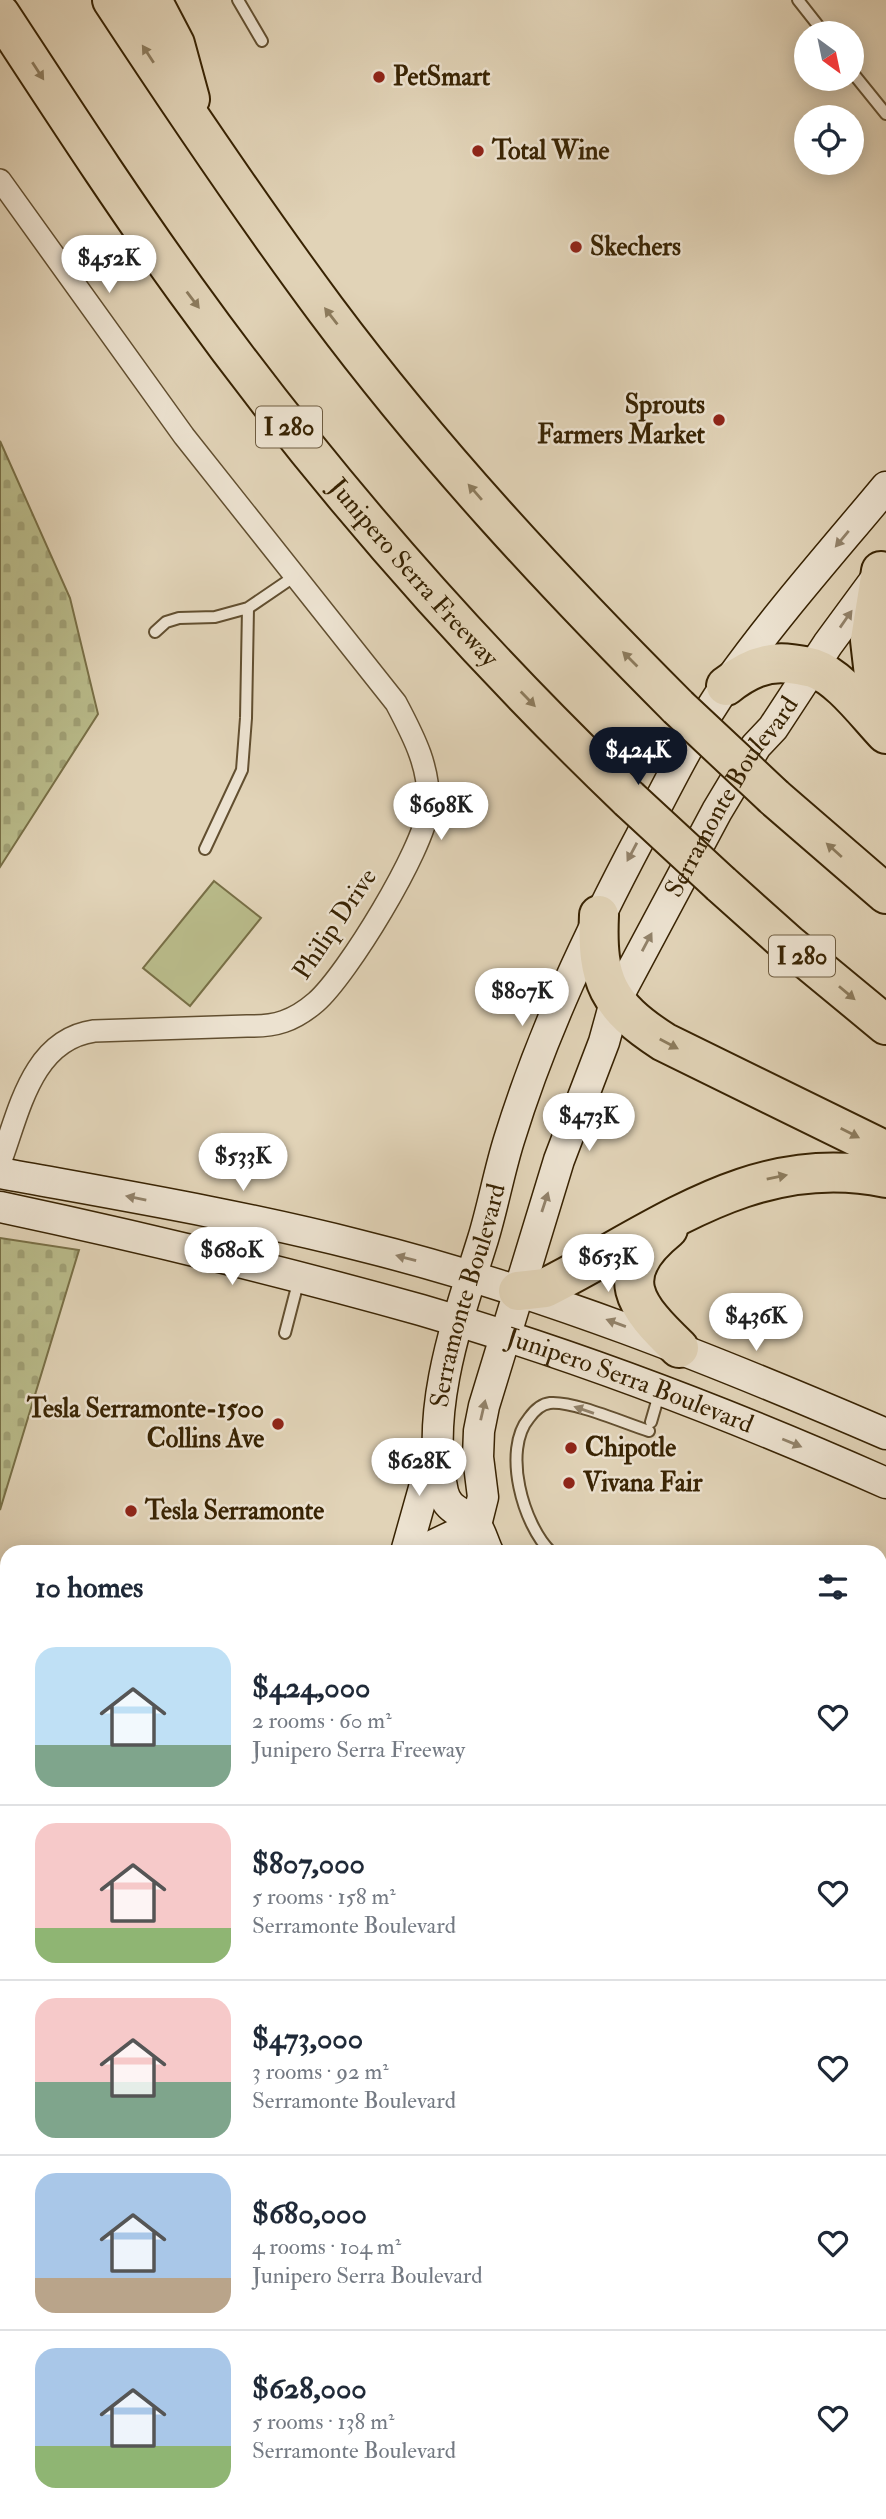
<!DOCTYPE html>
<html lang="en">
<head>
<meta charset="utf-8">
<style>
	body { margin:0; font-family:"IM FELL Double Pica",serif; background:#f6f6f7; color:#1f2937; height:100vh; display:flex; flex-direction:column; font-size:26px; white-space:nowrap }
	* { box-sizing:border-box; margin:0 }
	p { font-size:23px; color:#747a83 }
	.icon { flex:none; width:38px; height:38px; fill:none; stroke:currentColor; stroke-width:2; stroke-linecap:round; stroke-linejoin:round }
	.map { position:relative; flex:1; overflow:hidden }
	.side { position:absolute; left:0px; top:1545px; width:887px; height:975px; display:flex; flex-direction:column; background:#fff; border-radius:21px 21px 0 0; box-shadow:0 4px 18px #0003 }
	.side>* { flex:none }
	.needle { width:46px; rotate:147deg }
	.tools { position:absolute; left:794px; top:21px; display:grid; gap:14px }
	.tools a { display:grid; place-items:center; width:70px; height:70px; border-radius:50%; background:#fff; box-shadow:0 4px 18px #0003; font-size:35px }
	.price { position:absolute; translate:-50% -60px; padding:0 16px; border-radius:24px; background:#fff; color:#222; font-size:23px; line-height:46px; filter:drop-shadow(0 2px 4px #0008) }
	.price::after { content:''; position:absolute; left:50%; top:42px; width:21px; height:16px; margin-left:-10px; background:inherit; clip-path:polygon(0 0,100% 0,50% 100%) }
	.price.on { background:#111827; color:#fff }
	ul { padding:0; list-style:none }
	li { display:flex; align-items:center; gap:21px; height:175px; padding:0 35px }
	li+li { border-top:2px solid #e0e1e3 }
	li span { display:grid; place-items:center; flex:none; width:196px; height:140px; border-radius:21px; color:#555 }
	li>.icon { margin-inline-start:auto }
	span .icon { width:84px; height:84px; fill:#fffc; stroke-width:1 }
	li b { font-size:30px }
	h2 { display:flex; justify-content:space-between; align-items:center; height:84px; padding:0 35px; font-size:30px }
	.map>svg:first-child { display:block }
	.cemetery { fill:url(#cemetery-stones); stroke:#786f46; stroke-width:2 }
	.park { fill:#b9bb8a; stroke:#786f46; stroke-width:2 }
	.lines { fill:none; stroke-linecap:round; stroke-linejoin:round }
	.lane-casing { stroke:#624f30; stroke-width:14 }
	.street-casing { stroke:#624f30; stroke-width:24 }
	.secondary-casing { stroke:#382303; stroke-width:33 }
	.highway-casing { stroke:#382303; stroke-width:42 }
	.lane { stroke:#ece2d0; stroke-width:10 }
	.street { stroke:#ece2d0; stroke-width:21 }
	.secondary { stroke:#ece2d0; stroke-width:30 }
	.highway { stroke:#e1d3b7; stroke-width:38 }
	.highway-bridge-casing { stroke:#382303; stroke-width:42; stroke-linecap:butt }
	.highway-bridge { stroke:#e1d3b7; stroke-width:38 }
	.oneway { fill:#8c7b5d }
	.oneway2 { fill:#92826a }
	.poi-dot { fill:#8f2418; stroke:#ece2d0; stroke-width:2.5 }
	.labels { text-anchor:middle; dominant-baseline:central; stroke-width:5; stroke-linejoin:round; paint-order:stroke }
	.shield { fill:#ece2d0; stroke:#6e5c40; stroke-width:2 }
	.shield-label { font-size:24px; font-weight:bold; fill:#382303 }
	.poi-label { font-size:26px; font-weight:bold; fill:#382303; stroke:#ece2d0; text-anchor:start }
	.street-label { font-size:26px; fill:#382303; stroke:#ece2d0 }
</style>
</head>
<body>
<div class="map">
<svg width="886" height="2519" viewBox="0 0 886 2519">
	<defs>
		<pattern id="cemetery-stones" width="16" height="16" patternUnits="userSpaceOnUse" patternTransform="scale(1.75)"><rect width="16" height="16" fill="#b9bb8a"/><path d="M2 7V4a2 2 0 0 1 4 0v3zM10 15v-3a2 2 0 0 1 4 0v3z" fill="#a0a075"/></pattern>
	</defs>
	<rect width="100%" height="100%" fill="#e1d3b7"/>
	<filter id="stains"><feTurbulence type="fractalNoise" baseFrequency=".00286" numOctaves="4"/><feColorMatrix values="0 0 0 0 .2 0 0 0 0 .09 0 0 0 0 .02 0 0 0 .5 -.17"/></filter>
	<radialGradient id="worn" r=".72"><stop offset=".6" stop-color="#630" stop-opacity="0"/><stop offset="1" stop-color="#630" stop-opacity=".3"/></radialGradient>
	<path class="cemetery" d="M0 441 70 598 98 714 0 867Z
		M0 1238 79 1250 0 1510Z"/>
	<path class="park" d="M214 881 261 918 190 1006 143 968Z"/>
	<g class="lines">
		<g class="lane-casing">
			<path id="lane" d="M238 0 262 41
				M798 0 824 33
				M852 72 886 114
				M155 632 166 622 179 618 215 617 248 608 295 576
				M205 849 242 770 246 718 248 608
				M285 1333 299 1279
				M651 1422 660 1391
				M551 1552C523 1525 502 1450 529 1418 534 1411 541 1404 550 1403 574 1401 624 1423 649 1431
				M0 1749 7 1751
				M880 1952 886 1953
				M0 2057 7 2059
				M880 2344 886 2345
				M0 2367 7 2369
				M636 2513 657 2519"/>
		</g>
		<g class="street-casing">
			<path id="street" d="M0 180 184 436 396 703C414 737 431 769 428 809 424 849 347 975 316 1002 294 1021 275 1027 247 1026L94 1031C31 1040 19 1113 0 1163"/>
		</g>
		<g class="secondary-casing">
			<g id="secondary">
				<path d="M0 1173C120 1195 240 1215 358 1245 540 1290 714 1360 886 1434"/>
				<path id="s1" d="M0 1207C141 1237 282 1271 421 1310 580 1356 735 1416 886 1483"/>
				<path id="s2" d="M476 1525 483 1497 478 1457 479 1431 484 1406 559 1160 604 1042 615 1002 717 811 756 746 773 728 828 644 881 572"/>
				<path d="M406 1552 433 1456"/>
				<path d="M419 1552 476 1525"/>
				<path id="s3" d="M488 1552C484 1544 481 1532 476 1525 464 1511 448 1512 443 1492 424 1410 459 1316 483 1239 493 1206 499 1172 509 1140 542 1033 589 934 641 836 668 785 694 731 727 684 776 615 832 552 886 487"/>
				<path d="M105 2519 107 2513"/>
				<path d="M615 2519 617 2513"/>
			</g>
		</g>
		<g class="highway-casing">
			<g id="highway">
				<path d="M112 0C181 105 251 209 326 310 432 452 553 582 678 707"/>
				<path d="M152 0 175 44 190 99"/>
				<path id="s4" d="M0 14C61 107 121 200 186 290 317 472 466 643 629 799"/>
				<path d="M881 571 870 640 874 675 886 705"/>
				<path d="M726 686C745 671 766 660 791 664 798 665 806 666 813 668 840 677 866 713 886 734"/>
				<path d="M774 797 886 894"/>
				<path d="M721 884 788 944 886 1025"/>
				<path d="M599 915C596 981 608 1006 664 1042L886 1151"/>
				<path d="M668 1229C610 1276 635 1306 679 1348"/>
				<path d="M518 1291 545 1288C657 1232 754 1150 886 1178"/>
			</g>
		</g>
		<use href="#lane" class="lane"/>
		<use href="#street" class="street"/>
		<use href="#secondary" class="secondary"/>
		<use href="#highway" class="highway"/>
		<g class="highway-bridge-casing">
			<path id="highway-bridge" d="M678 707 774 797
				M629 799 721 884"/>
		</g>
		<use href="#highway-bridge" class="highway-bridge"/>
	</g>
	<defs><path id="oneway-solid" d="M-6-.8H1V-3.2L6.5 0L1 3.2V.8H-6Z" transform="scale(1.75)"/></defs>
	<g class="oneway">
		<use href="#oneway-solid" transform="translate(148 54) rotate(-123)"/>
		<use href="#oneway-solid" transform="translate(38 71) rotate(57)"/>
		<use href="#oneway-solid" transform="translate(193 300) rotate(53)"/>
		<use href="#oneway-solid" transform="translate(331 316) rotate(-128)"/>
		<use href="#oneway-solid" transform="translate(475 492) rotate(-131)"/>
		<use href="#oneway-solid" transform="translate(630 659) rotate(-135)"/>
		<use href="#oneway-solid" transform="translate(528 699) rotate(46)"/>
		<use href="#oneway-solid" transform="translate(834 850) rotate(-138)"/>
		<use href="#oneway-solid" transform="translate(847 993) rotate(40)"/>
		<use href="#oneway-solid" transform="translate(669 1044) rotate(28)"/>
		<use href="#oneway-solid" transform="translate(850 1133) rotate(27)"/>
		<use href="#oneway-solid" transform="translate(777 1177) rotate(-11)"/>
	</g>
	<g class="oneway2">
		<use href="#oneway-solid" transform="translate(842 539) rotate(130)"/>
		<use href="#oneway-solid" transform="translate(846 619) rotate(-55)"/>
		<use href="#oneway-solid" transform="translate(632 852) rotate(118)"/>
		<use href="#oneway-solid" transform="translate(647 942) rotate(-62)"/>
		<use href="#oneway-solid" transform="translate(136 1198) rotate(-169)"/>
		<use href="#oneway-solid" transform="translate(545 1202) rotate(-72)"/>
		<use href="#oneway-solid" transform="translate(406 1258) rotate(-165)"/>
		<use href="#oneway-solid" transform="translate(616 1323) rotate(-160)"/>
		<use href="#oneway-solid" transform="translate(483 1410) rotate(-77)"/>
		<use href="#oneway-solid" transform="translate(584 1410) rotate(-161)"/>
		<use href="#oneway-solid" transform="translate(792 1443) rotate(22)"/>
	</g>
	<g class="poi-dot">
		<circle cx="379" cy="77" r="7"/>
		<circle cx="478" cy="151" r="7"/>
		<circle cx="576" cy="247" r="7"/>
		<circle cx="719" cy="420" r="7"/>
		<circle cx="278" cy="1424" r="7"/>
		<circle cx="571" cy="1448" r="7"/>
		<circle cx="569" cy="1483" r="7"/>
		<circle cx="131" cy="1511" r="7"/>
	</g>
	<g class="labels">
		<g class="shield">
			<rect x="256" y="406.5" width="66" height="41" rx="5"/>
			<rect x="769" y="935.5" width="66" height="41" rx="5"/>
		</g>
		<g class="shield-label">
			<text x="289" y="427">I 280</text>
			<text x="802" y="956">I 280</text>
		</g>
		<g class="poi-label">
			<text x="393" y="77">PetSmart</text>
			<text x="492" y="151">Total Wine</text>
			<text x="590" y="247">Skechers</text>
			<text x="705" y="405" text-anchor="end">Sprouts<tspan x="705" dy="30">Farmers Market</tspan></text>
			<text x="264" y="1409" text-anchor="end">Tesla Serramonte-1500<tspan x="264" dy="30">Collins Ave</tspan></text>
			<text x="585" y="1448">Chipotle</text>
			<text x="583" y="1483">Vivana Fair</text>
			<text x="145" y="1511">Tesla Serramonte</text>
		</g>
		<g class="street-label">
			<text stroke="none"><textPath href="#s4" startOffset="696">Junipero Serra Freeway</textPath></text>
			<text stroke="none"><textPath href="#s2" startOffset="782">Serramonte Boulevard</textPath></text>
			<text transform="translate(335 924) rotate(-56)">Philip Drive</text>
			<text stroke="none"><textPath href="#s3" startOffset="278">Serramonte Boulevard</textPath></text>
			<text stroke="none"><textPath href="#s1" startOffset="654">Junipero Serra Boulevard</textPath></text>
		</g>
	</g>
	<rect width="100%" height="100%" filter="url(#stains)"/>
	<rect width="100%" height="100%" fill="url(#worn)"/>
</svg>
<div class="tools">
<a><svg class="needle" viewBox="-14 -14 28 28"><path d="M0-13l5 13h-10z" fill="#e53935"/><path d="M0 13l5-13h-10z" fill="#747a83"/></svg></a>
<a><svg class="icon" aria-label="locate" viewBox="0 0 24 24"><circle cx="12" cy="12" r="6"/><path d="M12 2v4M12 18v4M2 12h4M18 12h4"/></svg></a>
</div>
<b class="price" style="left:109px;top:295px">$452K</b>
<b class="price on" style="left:638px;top:787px">$424K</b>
<b class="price" style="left:441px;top:842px">$698K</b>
<b class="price" style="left:522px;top:1028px">$807K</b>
<b class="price" style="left:589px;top:1153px">$473K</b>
<b class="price" style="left:243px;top:1193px">$533K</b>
<b class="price" style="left:232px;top:1287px">$680K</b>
<b class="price" style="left:608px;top:1294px">$653K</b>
<b class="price" style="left:756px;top:1353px">$436K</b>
<b class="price" style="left:419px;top:1498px">$628K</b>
<section class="side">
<h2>10 homes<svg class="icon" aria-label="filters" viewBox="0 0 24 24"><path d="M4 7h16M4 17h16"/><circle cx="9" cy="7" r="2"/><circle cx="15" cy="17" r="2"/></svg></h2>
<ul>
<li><span style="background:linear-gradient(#bfe0f5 70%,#7fa58c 0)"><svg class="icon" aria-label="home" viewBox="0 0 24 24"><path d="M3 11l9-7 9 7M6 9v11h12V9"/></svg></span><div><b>$424,000</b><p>2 rooms · 60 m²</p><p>Junipero Serra Freeway</p></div><svg class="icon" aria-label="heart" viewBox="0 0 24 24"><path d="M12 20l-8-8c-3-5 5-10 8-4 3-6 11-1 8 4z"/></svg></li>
<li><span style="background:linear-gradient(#f6c9c9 75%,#8fb573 0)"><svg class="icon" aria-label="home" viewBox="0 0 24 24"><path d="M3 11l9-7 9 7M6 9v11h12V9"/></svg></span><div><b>$807,000</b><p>5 rooms · 158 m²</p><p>Serramonte Boulevard</p></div><svg class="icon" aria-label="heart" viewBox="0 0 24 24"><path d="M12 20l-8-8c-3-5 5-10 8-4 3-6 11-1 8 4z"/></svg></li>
<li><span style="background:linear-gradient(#f6c9c9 60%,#7fa58c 0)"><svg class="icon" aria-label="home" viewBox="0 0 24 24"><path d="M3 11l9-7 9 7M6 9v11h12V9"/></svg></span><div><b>$473,000</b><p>3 rooms · 92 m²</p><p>Serramonte Boulevard</p></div><svg class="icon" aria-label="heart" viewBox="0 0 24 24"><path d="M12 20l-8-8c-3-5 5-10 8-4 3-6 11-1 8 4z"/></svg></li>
<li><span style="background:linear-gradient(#a9c7e8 75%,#b9a48a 0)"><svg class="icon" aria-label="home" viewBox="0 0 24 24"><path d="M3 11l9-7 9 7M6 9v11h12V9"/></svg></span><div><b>$680,000</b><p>4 rooms · 104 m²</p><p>Junipero Serra Boulevard</p></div><svg class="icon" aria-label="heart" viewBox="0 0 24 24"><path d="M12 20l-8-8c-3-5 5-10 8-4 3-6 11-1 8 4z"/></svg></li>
<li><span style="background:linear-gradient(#a9c7e8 70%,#8fb573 0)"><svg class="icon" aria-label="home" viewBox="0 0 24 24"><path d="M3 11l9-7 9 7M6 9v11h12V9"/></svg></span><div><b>$628,000</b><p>5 rooms · 138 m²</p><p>Serramonte Boulevard</p></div><svg class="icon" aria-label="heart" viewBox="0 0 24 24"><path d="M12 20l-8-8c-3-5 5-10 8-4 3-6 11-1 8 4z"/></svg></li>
</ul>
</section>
</div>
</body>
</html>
